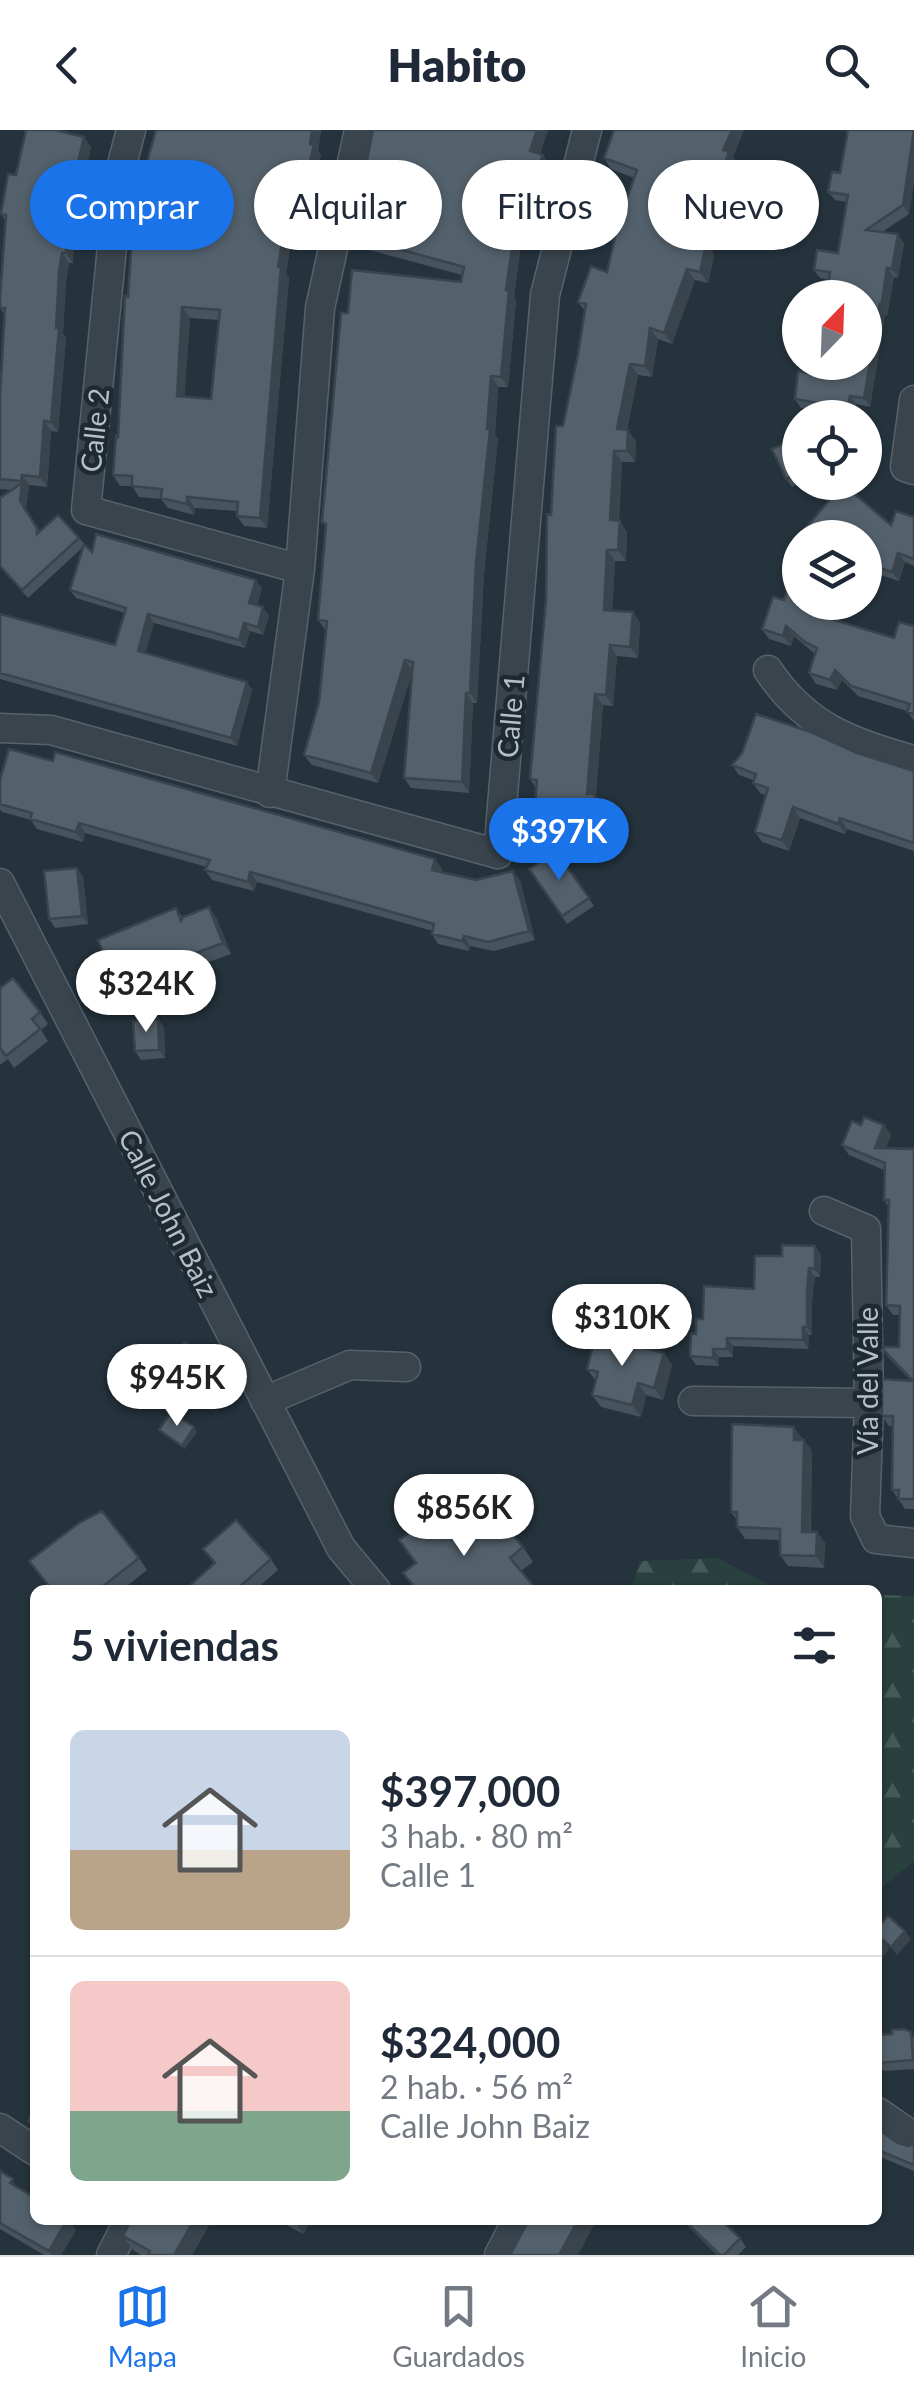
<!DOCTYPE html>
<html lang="es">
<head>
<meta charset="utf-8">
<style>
	body { margin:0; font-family:Lato,sans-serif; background:#f2f2f3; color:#1f2937; height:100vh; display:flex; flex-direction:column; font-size:38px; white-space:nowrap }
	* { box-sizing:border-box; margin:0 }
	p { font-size:32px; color:#747a83 }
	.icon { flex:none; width:55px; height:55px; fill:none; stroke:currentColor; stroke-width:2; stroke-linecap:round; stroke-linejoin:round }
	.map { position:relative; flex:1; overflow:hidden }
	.sheet { position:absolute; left:30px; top:1455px; width:852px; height:640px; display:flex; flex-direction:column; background:#fff; border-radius:15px; box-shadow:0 2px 8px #0004 }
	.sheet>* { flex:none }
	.guide { position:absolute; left:30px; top:30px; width:855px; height:90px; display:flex; gap:20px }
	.needle { width:65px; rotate:23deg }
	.fabs { position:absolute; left:782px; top:150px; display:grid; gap:20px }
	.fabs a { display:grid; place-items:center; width:100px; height:100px; border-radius:50%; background:#fff; box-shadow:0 2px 8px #0004; font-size:50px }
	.price { position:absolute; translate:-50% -85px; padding:0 22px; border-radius:35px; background:#fff; color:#222; font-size:32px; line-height:65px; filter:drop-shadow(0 2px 5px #0008) }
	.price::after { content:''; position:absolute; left:50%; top:60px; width:30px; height:22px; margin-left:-15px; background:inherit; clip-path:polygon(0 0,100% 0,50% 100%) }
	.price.current { background:#1a73e8; color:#fff }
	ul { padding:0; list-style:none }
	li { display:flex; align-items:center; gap:30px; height:250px; padding:0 40px }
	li+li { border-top:2px solid #e0e1e3 }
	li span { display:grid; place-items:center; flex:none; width:280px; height:200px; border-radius:15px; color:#555 }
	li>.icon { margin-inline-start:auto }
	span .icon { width:120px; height:120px; fill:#fffc; stroke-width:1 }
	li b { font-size:42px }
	h2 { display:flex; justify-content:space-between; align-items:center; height:120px; padding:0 40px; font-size:42px }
	.tag { padding:0 35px; border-radius:45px; background:#fff; box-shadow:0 2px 8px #0004; font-size:35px; line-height:90px }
	.tag.current { background:#1a73e8; color:#fff }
	header { display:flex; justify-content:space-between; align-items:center; height:130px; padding:0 40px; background:#fff; font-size:45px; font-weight:800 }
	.dock { display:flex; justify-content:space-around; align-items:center; height:140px; border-top:2px solid #e0e1e3; background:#fff; font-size:28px; color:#747a83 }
	.dock a { display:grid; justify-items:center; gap:5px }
	.dock .current { color:#1a73e8 }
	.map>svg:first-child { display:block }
	.forest { fill:url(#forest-firs) }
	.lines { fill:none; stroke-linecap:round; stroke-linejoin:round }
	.minor-casing { stroke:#57626b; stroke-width:31 }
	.minor { stroke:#39444d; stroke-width:28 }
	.wall { fill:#47535d; fill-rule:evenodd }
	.shaded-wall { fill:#3a444c }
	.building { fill:#53616c; stroke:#3a444c; stroke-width:2.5; fill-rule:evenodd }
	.labels { text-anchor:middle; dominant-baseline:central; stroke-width:9; stroke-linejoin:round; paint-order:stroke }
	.street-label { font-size:28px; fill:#b5bfc8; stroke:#1e2932 }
</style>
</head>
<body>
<header><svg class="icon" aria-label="back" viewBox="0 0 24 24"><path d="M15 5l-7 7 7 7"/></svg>Habito<svg class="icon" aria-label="search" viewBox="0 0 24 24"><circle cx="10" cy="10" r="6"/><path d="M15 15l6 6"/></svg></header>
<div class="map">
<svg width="914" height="2125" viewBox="0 0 914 2125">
	<defs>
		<pattern id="forest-firs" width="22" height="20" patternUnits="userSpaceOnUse" patternTransform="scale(2.5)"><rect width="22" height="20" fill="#28403e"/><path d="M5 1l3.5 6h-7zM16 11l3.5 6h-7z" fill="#455a58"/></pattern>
	</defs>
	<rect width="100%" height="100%" fill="#25333d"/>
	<path class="forest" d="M718 1428 775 1458 796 1460H631L640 1431Z
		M878 1465 914 1466V1731L878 1761Z"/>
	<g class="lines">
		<g class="minor-casing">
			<path id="minor" d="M131 0 119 46 86 380 300 439 320 178 359 0
				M914 270 905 337 914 340
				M768 540C805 596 851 613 914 630
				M0 598 51 600 498 724 545 165 587 0
				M270 663 300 439
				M0 753 341 1418 376 1460
				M824 1081 866 1099 869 1273 865 1386 876 1409 914 1413
				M265 1271 350 1235 406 1237
				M693 1271 869 1273
				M878 1982 914 2007
				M0 1998 35 2021
				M111 2125 129 2090
				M499 2125 517 2090"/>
		</g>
		<use href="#minor" class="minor"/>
	</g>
	<path class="wall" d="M321 0 318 21 321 26 315 49 308 48 306 51 292 105 286 144 289 148 267 398 244 396 237 386V381L195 378 194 385 168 378 161 369 139 367 132 356H120L113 345 118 307 128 167 146 56ZM190 188 219 190 211 269 184 267Z
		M548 0 540 24 550 35 522 106 514 167 516 171 508 257H498L495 305 498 309 484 443 477 573H473L469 663 411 658 404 648 412 542 378 653 312 635 304 625 319 572 326 501 318 490 326 397 322 392 348 183 461 152 462 145 362 118 355 107 365 70 360 64Z
		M614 0H744L733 27 737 33 724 69 727 73 712 122 714 126 708 153 695 150 672 214 658 209 652 247 638 245 627 300 636 311 635 332H622L619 391 627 402 626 431H615L612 480 633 482 640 493 638 528 617 526 613 576 603 575 596 665 603 675 600 707 541 702 534 691 536 658 530 649 546 470 551 385 563 296 578 224 585 181 578 172 607 142 634 48 611 39 604 28Z
		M914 0 909 84 882 102 904 113 898 148 894 147 887 186 885 184 870 277 856 274 854 287 801 278 795 269 808 243 865 232 829 150 820 148 814 140 838 123 847 72 835 70 828 62 840 43Z
		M84 7 91 17 82 58 87 65 81 100 74 101 73 133H69L66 152 63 204 66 208 58 302 51 301 47 357 29 355 26 379 40 401 79 408 92 422 262 458 257 475 269 486 263 505 250 501 245 518 154 493 145 523 247 552 252 560 237 616 0 549V484L115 515 125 483 76 468 70 460 82 418 28 468 0 437V368L12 360 0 359V267L5 185 0 178V169L5 90 1 84 16 45Z
		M800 307V352H802L792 357 786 349Z
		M914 387V436L905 432 899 451 865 440V408H811L805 399 891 395Z
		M784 470 800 472H829L824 487 894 508 914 496V591L907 581 858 566 842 550 837 560 816 554 809 543 815 524 794 506 791 516 769 509 762 499Z
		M857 623 914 641V721L847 699 845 704 800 688 789 721 762 712 755 702 766 665 760 663 753 653V650L739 645 732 635Z
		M0 650 435 729 442 739 441 742 476 750H520L535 810 494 821 470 816 469 821 438 814 432 804 433 801 257 752 254 761 212 750 205 740 207 737 85 703 83 712 37 699 31 690 2 682 0 679Z
		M556 721 594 776 567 794 529 739Z
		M83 746 88 794 55 798 49 789Z
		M209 777 217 789 231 824 171 846 167 841 122 860 114 848 176 778 183 788Z
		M0 866 40 882 48 894 41 900 48 911 14 938 8 929 0 935Z
		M164 897 165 928 141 930 135 921Z
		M861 995 891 1005 886 1018 914 1019V1379H905L892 1360 893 1296H889L882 1286 911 1251 888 1227 881 1217H899L900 1185H893L886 1175 888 1076 884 1070V1040L849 1025 842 1015Z
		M821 1124 820 1147H815L812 1170V1205H809L808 1219 733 1216V1227H719V1236L696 1235 690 1226 696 1204 754 1159Z
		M664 1223 672 1235 663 1270 646 1265 641 1287 601 1277 592 1265 596 1251 587 1239Z
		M212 1237 218 1245 186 1281 159 1256 153 1248Z
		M802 1308 812 1321 811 1402H817L825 1413 824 1438 788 1436 780 1425V1410L745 1409 737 1397V1390L731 1382Z
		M489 1406 523 1417 533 1432 521 1441 537 1460H415L403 1443 447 1408Z
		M203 1419 271 1429 278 1440 255 1460H185L214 1434Z
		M139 1428 147 1440 122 1460H51Z
		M892 1904 914 1907V1939L883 1941 878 1933Z
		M878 1999 898 2013 908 2016 914 2014V2041L878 2026Z
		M0 2041 20 2059 76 2100 61 2125H44L0 2099Z
		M212 2090 192 2125H141L133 2120 123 2106Z
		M278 2090H311L303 2104Z
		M684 2090 740 2108 746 2117 738 2125H717L690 2098Z"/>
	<path class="shaded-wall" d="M312 0H321L318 21 321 26 315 49 308 39Z
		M537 0H548L537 31 530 21Z
		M732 0H744L733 27 737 33 724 69 727 73 712 122 714 126 708 153 700 142 703 114 723 20Z
		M84 7 91 17 82 58 87 65 81 100 73 90V54Z
		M914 8V54L909 84 903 75Z
		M543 25 550 35 522 106 514 167 516 171 508 257 501 247 506 160 515 96Z
		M301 37 308 48 292 105 286 144 289 148 267 398 260 388 278 137 285 95Z
		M67 90 74 101 73 133 66 123Z
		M898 104 904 113 898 148 892 139Z
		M62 123 69 133 66 152 63 204 66 208 58 302 51 292 59 142Z
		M887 138 894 147 887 186 885 184 870 277 864 268 880 173Z
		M687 139 695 150 672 214 664 203Z
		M182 177 190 188 184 276 177 266Z
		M650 198 658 209 652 247 645 236Z
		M630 234 638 245 625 310 617 299Z
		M491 246 498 257 495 305 498 309 484 443 477 573 470 563 476 433Z
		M850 266 856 274 854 287 848 278Z
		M44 291 51 301 47 357 40 347Z
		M628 300 636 311 635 332 627 321Z
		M614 321 622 332 618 401 610 390Z
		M22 345 29 355 28 361 21 351Z
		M22 353 28 361 26 379 43 406 42 412 20 371Z
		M187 367 195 378 194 385 187 374Z
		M620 391 627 402 626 431 618 420Z
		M607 420 615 431 612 491 604 480Z
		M898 423 905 432 899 451 892 442Z
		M256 450 262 458 255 482 249 473Z
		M818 472H829L822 494 814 484Z
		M263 477 269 486 263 505 258 497Z
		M633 482 640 493 638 528 630 517Z
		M148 484 154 493 144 529 138 521Z
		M244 493 250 501 245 518 239 510Z
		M786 496 794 506 791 516 783 506Z
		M610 515 617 526 613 576 606 565Z
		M405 530 413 541 378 653 371 643Z
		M835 540 842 550 837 560 830 550Z
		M247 552 252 560 237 616 231 608Z
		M466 563 473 573 469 663 462 652Z
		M595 564 603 575 596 665 603 675 600 707 592 696 587 664Z
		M793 677 800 688 789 721 782 710Z
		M840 688 847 699 845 704 838 694Z
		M79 693 85 703 83 712 76 702Z
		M435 729 442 739 439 750 432 740Z
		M77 738 83 746 88 794 82 786Z
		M513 741 520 750 535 810 529 801Z
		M250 742 257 752 254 761 248 752Z
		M209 777 217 789 231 824 223 813Z
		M464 806 470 816 469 821 462 811Z
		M158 889 164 897 165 928 159 920Z
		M884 995 891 1005 882 1028 875 1018Z
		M815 1116 821 1124 820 1147 815 1139Z
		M809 1138 815 1147 812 1170V1205L807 1197V1162Z
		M803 1197 809 1205 808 1219 803 1210Z
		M727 1208 733 1216V1227L727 1219Z
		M713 1219 719 1227V1236L713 1228Z
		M664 1223 672 1235 663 1270 654 1258Z
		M212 1237 218 1245 186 1281 180 1272Z
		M638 1253 646 1265 641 1287 632 1275Z
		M194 1297 197 1302 184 1320 182 1316Z
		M794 1297 802 1308V1321L794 1310Z
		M804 1310 812 1321 810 1413 802 1402Z
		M817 1402 825 1413 824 1438 816 1426Z
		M905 1801 911 1809 897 1825 891 1817Z
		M883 1810 889 1819 878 1832V1817Z
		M67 2090H69L76 2100 61 2125H52L49 2121Z
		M194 2090H212L192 2125H174Z
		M296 2090H311L303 2104 295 2092Z
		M578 2090H597L578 2125H559Z"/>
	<path class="building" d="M26 0H55L84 7 73 54 80 55 73 90H67L66 123H62L59 142 56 198H59L51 292 44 291 40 347 22 345 21 351 0 349V267L5 178H0V169L6 85 1 84 8 44 16 45Z
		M156 0H312L310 14 314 15 308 39 301 37 299 41 285 95 278 137H281L260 388 237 386 238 372 187 367V374L161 368 162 359 132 356V346L113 345 116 306 118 307 125 166 128 167 131 122 146 56 142 50ZM182 177 220 180 211 269 177 266Z
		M373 0H537L530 21 543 25 515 96 506 160H509L501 247 491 246 487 299H490L476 433 470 563H466L462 652 404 648 413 532 405 530 371 643 304 625 319 572 327 491 318 490 326 394 322 392 341 183H348L352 140 461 152 464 137 355 107 366 65 360 64Z
		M614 0H732L723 20 729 22 715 61 719 62 703 114 706 115 700 142 687 139 664 203 650 198 645 236 630 234 617 299 628 300 627 321H614L610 390 620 391 618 420H607L604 480 633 482 630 517 610 515 606 565 595 564 587 664H595L592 696 534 691 537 650 530 649 546 470 547 384 551 385 556 296H563L578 224 586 174 578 172 591 136 607 142 618 94 637 40 604 28Z
		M848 0H914L903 75 866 100 898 104 892 139 887 138 881 178 880 173 864 268 850 266 848 278 795 269 798 241 808 243 810 232H865V168H826L830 142 814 140 817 120 838 123 848 65 828 62 832 42 840 43Z
		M800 307V343L786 349 772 319Z
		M22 353 20 371 37 398V404L58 385 79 408 22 460 0 436V368Z
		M843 354 891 395 896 381 914 387V429L898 423 892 442 865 433V408H815L805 399Z
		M96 404 256 450 249 473 263 477 258 497 244 493 239 510 148 484 138 521 247 552 231 608 0 543V484L115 515 126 478 70 460 84 414 92 422Z
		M791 448 800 450V472H818L814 484 894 508 899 492 914 496V584L907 582 910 574 851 556 835 540 830 550 809 543 817 518 805 512 786 496 783 506 762 499 773 467 784 470Z
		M756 584 811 602 857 623 914 641V713L840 688 838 694 793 677 782 710 755 702 768 658 753 653 756 644 732 635 742 623Z
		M9 619 53 631 55 622 435 729 432 740 476 750 513 741 529 801 488 812 464 806 462 811 432 804 434 794 250 742 248 752 205 740 210 730 79 693 76 702 30 689 32 683 0 674V650Z
		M556 721 589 768 562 786 529 739Z
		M77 738 82 786 49 789 44 741Z
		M209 777 223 813 163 835 160 829 114 848 98 810 176 778 181 791 183 787Z
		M13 848 40 882 32 889 40 899 6 926 0 918V858Z
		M158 889 159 920 135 921 133 891Z
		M864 987 884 995 875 1018 914 1019V1369H898L899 1360H892L893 1286H882V1249L913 1251 881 1217H899L900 1176 886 1175 889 1070H884L885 1033 842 1015 852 991 861 995Z
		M782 1115 815 1116V1139L809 1138 807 1162V1197H803V1210L727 1208V1219H713V1228L690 1226 691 1203 696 1204V1189H703L704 1156 754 1159 755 1126H782Z
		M596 1205 664 1223 654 1258 638 1253 632 1275 592 1265 598 1242 587 1239Z
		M185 1212 212 1237 180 1272 153 1248Z
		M171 1282 194 1297 182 1316 159 1300Z
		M732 1294 794 1297V1310H804L802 1402H817L816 1426 780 1425V1399L737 1397V1382H731Z
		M102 1381 139 1428 98 1460H52L29 1431 79 1393Z
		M431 1387 447 1408 473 1387 489 1406 504 1394 523 1417 510 1428 537 1460H417L403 1443 416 1433 399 1410Z
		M236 1390 271 1429 236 1460H185L215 1433 203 1419Z
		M888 1786 905 1801 891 1817 883 1810 878 1817V1789L882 1793Z
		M904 1899 911 1902 913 1930 878 1933V1905L892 1904V1900Z
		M35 1979V1997L28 1991Z
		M878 1999 898 2013 908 2016 914 2014V2035L878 2020Z
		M0 2041 13 2049 10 2053 35 2068V2090H67L49 2121 0 2093Z
		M131 2090H194L174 2125H148L150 2121 123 2106Z
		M529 2090H578L559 2125H510Z
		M684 2090H721L740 2108 724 2125H720Z"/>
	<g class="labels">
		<g class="street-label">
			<text transform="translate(94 300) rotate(-84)">Calle 2</text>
			<text transform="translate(510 586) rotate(-85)">Calle 1</text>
			<text transform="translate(169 1083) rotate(63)">Calle John Baiz</text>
			<text transform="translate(867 1251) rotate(-90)">Vía del Valle</text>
		</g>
	</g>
</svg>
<div class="fabs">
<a><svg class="needle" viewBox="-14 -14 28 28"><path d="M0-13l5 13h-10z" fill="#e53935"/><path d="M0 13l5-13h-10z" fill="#747a83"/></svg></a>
<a><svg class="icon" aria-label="locate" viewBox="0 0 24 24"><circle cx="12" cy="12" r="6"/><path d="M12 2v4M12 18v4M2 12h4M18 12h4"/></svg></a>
<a><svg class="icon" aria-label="layers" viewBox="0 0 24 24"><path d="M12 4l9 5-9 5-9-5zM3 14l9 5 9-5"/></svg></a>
</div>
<b class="price current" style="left:559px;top:753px">$397K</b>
<b class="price" style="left:146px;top:905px">$324K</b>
<b class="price" style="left:622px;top:1239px">$310K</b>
<b class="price" style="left:177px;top:1299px">$945K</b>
<b class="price" style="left:464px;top:1429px">$856K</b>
<div class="guide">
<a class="tag current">Comprar</a>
<a class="tag">Alquilar</a>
<a class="tag">Filtros</a>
<a class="tag">Nuevo</a>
</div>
<section class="sheet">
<h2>5 viviendas<svg class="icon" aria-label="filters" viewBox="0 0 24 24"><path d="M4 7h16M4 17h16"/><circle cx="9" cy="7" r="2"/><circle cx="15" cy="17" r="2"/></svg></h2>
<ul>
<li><span style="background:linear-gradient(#c9d6e8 60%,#b9a48a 0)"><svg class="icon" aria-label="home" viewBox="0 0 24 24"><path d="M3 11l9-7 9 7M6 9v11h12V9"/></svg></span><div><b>$397,000</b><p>3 hab. · 80 m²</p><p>Calle 1</p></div></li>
<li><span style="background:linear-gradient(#f6c9c9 65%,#7fa58c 0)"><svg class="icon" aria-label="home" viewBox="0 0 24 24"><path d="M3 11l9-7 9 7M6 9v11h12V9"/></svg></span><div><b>$324,000</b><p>2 hab. · 56 m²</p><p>Calle John Baiz</p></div></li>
</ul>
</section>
</div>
<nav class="dock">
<a class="current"><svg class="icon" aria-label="map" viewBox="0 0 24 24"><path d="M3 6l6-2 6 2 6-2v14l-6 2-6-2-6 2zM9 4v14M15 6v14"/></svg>Mapa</a>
<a><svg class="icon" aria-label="saved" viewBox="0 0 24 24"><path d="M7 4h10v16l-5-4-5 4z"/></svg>Guardados</a>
<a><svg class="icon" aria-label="home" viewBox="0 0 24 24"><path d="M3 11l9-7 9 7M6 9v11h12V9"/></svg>Inicio</a>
</nav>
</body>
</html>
